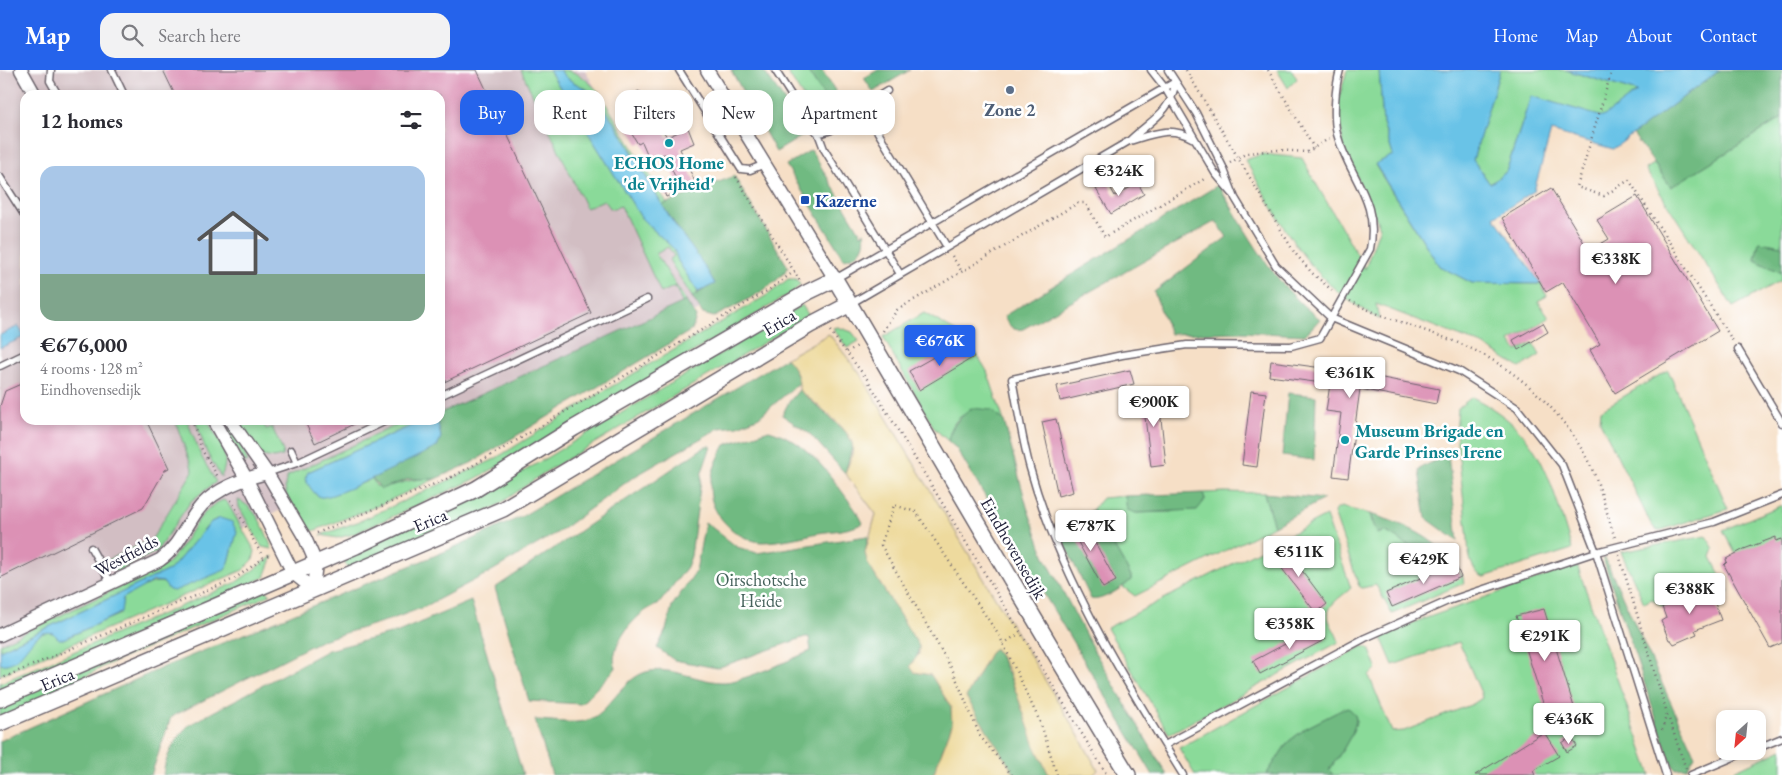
<!DOCTYPE html>
<html lang="en">
<head>
<meta charset="utf-8">
<style>
	body { margin:0; font-family:"EB Garamond",serif; background:#f2f2f3; color:#2b2b33; height:100vh; display:flex; flex-direction:column; font-size:19px; white-space:nowrap }
	* { box-sizing:border-box; margin:0 }
	p { font-size:16px; color:#7c7c81 }
	.icon { flex:none; width:28px; height:28px; fill:none; stroke:currentColor; stroke-width:2; stroke-linecap:round; stroke-linejoin:round }
	.map { position:relative; flex:1; overflow:hidden }
	.side { position:absolute; left:20px; top:20px; width:425px; height:335px; display:flex; flex-direction:column; background:#fff; border-radius:15px; box-shadow:0 2px 8px #0003 }
	.side>* { flex:none }
	.banner { position:absolute; left:460px; top:20px; width:475px; height:45px; display:flex; gap:10px }
	.needle { width:32px; rotate:207deg }
	.controls { position:absolute; left:1716px; top:640px; display:grid; gap:10px }
	.controls a { display:grid; place-items:center; width:50px; height:50px; border-radius:10px; background:#fff; box-shadow:0 2px 8px #0003; font-size:25px }
	.price { position:absolute; translate:-50% -42px; padding:0 11px; border-radius:5px; background:#fff; color:#222; font-size:16px; line-height:32px; filter:drop-shadow(0 1px 2px #0008) }
	.price::after { content:''; position:absolute; left:50%; top:30px; width:15px; height:11px; margin-left:-8px; background:inherit; clip-path:polygon(0 0,100% 0,50% 100%) }
	.price.selected { background:#2563eb; color:#fff }
	ul { padding:0; list-style:none }
	li { display:grid; align-content:center; gap:10px; height:265px; padding:0 20px }
	li+li { border-top:1px solid #e1e1e2 }
	li span { display:grid; place-items:center; height:155px; border-radius:15px; color:#555 }
	li>.icon { margin-inline-start:auto }
	span .icon { width:90px; height:90px; fill:#fffc; stroke-width:1 }
	li b { font-size:21px }
	h2 { display:flex; justify-content:space-between; align-items:center; height:60px; padding:0 20px; font-size:21px }
	.pill { padding:0 18px; border-radius:15px; background:#fff; box-shadow:0 2px 8px #0003; font-size:18px; line-height:45px }
	.pill.selected { background:#2563eb; color:#fff }
	header { display:flex; align-items:center; gap:30px; box-sizing:border-box; height:70px; padding:0 25px; background:#2563eb; color:#fff }
	header strong { font-size:24px }
	nav { display:flex; gap:28px; margin-inline-start:auto; font-size:18px }
	.search { width:350px; height:45px; background:#f2f2f3; display:flex; align-items:center; gap:12px; box-sizing:border-box; padding:0 18px; border-radius:15px; color:#7c7c81; font-size:19px }
	.map>svg:first-child { display:block }
	.industrial { fill:#d2bec3; fill-rule:evenodd }
	.green { fill:#8ada99; stroke:#567e6a }
	.forest { fill:#6fba81; stroke:#486e5e }
	.sand { fill:#eeda9e; stroke:#887e6c }
	.water { fill:#69c3e7; stroke:#467291 }
	.building { fill:#dc91b5 }
	.lines { fill:none; stroke-linecap:round; stroke-linejoin:round }
	.service-casing { stroke:#6c646c; stroke-width:9 }
	.minor-casing { stroke:#6c646c; stroke-width:15 }
	.tertiary-casing { stroke:#6c646c; stroke-width:18 }
	.path { stroke:#6c646c; stroke-width:2.5; stroke-dasharray:1 4; stroke-linecap:butt }
	.service { stroke:#fff; stroke-width:6 }
	.minor { stroke:#fff; stroke-width:12 }
	.tertiary { stroke:#fff; stroke-width:15 }
	.service-dot { fill:#5c6f8a; stroke:#fff; stroke-width:2 }
	.culture-dot { fill:#0f9aa8; stroke:#fff; stroke-width:2 }
	.transit-dot { fill:#1a4fb4; stroke:#fff; stroke-width:2 }
	.labels { text-anchor:middle; dominant-baseline:central; stroke-width:5; stroke-linejoin:round; paint-order:stroke }
	.service-label { font-size:18px; font-weight:bold; fill:#4e5e75; stroke:#fff }
	.culture-label { font-size:18px; font-weight:bold; fill:#0d838f; stroke:#fff }
	.transit-label { font-size:18px; font-weight:bold; fill:#164399; stroke:#fff; text-anchor:start }
	.street-label { font-size:18px; fill:#22223b; stroke:#fff }
	.park-label { font-size:18px; fill:#46625c; stroke:#fff }
</style>
</head>
<body>
<header>
<strong>Map</strong>
<div class="search"><svg class="icon" aria-label="search" viewBox="0 0 24 24"><circle cx="10" cy="10" r="6"/><path d="M15 15l6 6"/></svg>Search here</div>
<nav><a>Home</a><a>Map</a><a>About</a><a>Contact</a></nav>
</header>
<div class="map">
<svg width="1782" height="705" viewBox="0 0 1782 705">
	<rect width="100%" height="100%" fill="#fff"/>
	<filter id="ink" filterUnits="userSpaceOnUse"><feTurbulence type="fractalNoise" baseFrequency=".02" numOctaves="2"/><feDisplacementMap in="SourceGraphic" scale="10" xChannelSelector="R" yChannelSelector="G"/><feConvolveMatrix kernelMatrix="1 2 1 2 8 2 1 2 1" color-interpolation-filters="sRGB"/></filter>
	<filter id="wash" filterUnits="userSpaceOnUse"><feTurbulence type="fractalNoise" baseFrequency=".0096" numOctaves="4" result="noise"/><feDisplacementMap in="SourceGraphic" scale="20" xChannelSelector="R" yChannelSelector="G"/><feGaussianBlur stdDeviation="1.12" result="paint"/><feColorMatrix in="noise" values="0 0 0 0 0 0 0 0 0 0 0 0 0 0 0 0 0 1.4 0 .05"/><feComposite in="paint" operator="in"/></filter>
	<g filter="url(#wash)">
		<rect width="100%" height="100%" fill="#f6dfc6"/>
		<path class="industrial" d="M0 0H585L719 231 0 574ZM25 25H440V350H25Z"/>
		<path class="green" d="M521 0H549L642 149 674 179 678 191 698 222 692 227 669 190 674 186 668 177 656 184 686 231 682 233 675 216 661 223 621 136 611 139 604 130 586 138Z
			M560 0C577 0 586 9 598 21L667 133 662 135C642 98 622 60 596 27 586 15 568 14 560 0Z
			M786 0H807L836 45 820 54Z
			M1277 0H1292L1297 9 1288 18Z
			M1347 0H1379L1383 53 1393 85 1375 95 1439 196 1472 213 1541 214 1547 226 1538 231 1549 248 1510 271 1517 281 1533 273 1540 285 1520 298 1485 276 1376 234 1379 249C1306 210 1285 158 1245 90L1263 84 1302 88C1322 126 1345 161 1365 199L1380 157 1343 77 1338 32Z
			M1500 0H1566L1637 22 1603 48 1531 26 1506 102 1490 114 1473 90Z
			M1782 48V176L1759 172 1755 190 1782 203V210L1733 237 1645 99 1654 94 1671 117Z
			M788 209H796L800 215 793 222 543 372 473 410 354 464 337 468 321 465 360 451 493 390 604 321 769 224Z
			M802 235 809 246 544 403 494 438 347 498 343 486 511 409Z
			M924 243 967 268 987 301 1004 351C997 344 992 343 983 342 962 340 952 350 948 371L934 358 883 267Z
			M838 257 852 262 859 271 847 278 833 258Z
			M1668 300 1728 439 1661 460H1656L1651 454 1600 351 1601 340Z
			M1472 327C1544 363 1549 409 1572 479L1484 507C1470 502 1468 481 1468 469L1456 363 1458 338Z
			M175 350H187L201 386 216 412 191 431 157 481 117 501 108 497 104 492 152 469 193 401Z
			M195 350H207C218 370 232 384 221 407L207 383Z
			M216 350H225L242 376 248 392H245Z
			M235 350H262L266 359 272 357 283 381 282 386 274 388 262 386Z
			M407 350H424L308 402 316 425 366 412 372 408 376 416C399 418 409 406 435 409L375 437 313 461C300 450 277 422 288 406Z
			M1225 422 1264 423 1274 456 1135 526 1123 517 1131 510V506L1093 439 1102 428 1125 426 1127 436 1136 443 1172 442 1205 430 1203 423Z
			M223 430 227 432 255 481 253 490 243 500 0 605V594C24 597 27 561 49 562 55 562 57 567 63 569L120 544 123 528C133 522 155 507 166 514L229 492 236 465 217 449 211 452 171 499 0 580V574L164 496C188 477 194 441 223 430Z
			M238 430C257 438 266 461 272 479L262 477 239 437Z
			M1782 435V572L1723 460Z
			M1341 437 1370 444 1373 456 1378 464 1385 461 1441 495 1453 492 1463 507 1464 513 1392 544 1376 515 1362 518 1359 516 1334 443 1335 440Z
			M1326 446 1351 518C1341 528 1322 536 1330 553 1333 559 1337 565 1339 572L1169 664 1107 558Z
			M1706 466 1714 479 1711 487 1729 522 1718 528 1713 517 1664 538 1652 529 1644 533 1621 482Z
			M273 486 265 507 0 625V613L235 513Z
			M1577 495 1651 705H1333L1329 700C1337 689 1355 663 1356 650 1356 644 1351 641 1347 637L1306 658 1288 672 1266 705H1195L1179 678 1363 576 1369 578 1377 598 1369 606 1392 662 1404 661 1473 634 1482 628 1481 623 1459 572 1393 595 1381 567 1415 552Z
			M266 519 270 525 104 596 45 630 0 649V634Z
			M1782 679V705H1725Z"/>
		<path class="forest" d="M731 0H763L807 63 776 82Z
			M807 0H822L846 38 836 45Z
			M878 0H910L873 22 864 8Z
			M1720 0H1782V48L1671 117 1633 64Z
			M811 80 861 164 864 162C867 178 858 187 844 189L786 95Z
			M734 106 788 197C777 217 735 236 714 247L703 244 692 227 715 213 662 135Z
			M1218 115C1248 163 1273 215 1320 249L1305 265 1240 262 1170 264 1154 222 1227 167 1216 151 1023 259C1012 262 1009 255 1004 246Z
			M1759 172 1782 176V203L1755 190Z
			M686 231 696 247 692 260 471 393 435 409H409L381 419 372 408 441 367 437 350H440V343Z
			M786 288 792 294 800 312 759 347 738 356 719 358 632 408 560 461 490 502 424 537 392 549 322 570 171 647 151 705H0V671L164 597 446 481 521 447Z
			M799 320 846 362 853 374 845 403 810 364 782 345 789 332Z
			M1288 323 1316 326 1314 390 1282 386Z
			M972 338 991 340 1004 351 1027 437 1045 487 1093 579 1167 705H1153L956 378 948 371C951 354 960 348 972 338Z
			M769 360C804 370 825 398 846 427 852 435 859 444 863 453 852 460 832 461 818 463 800 467 779 472 761 472 750 471 738 465 730 458 701 431 708 406 725 375Z
			M706 376H711L702 402 691 486 687 497 658 535C639 538 606 578 616 598L581 634 529 631 495 518Z
			M1448 385 1458 471 1426 448 1419 401 1422 397Z
			M1203 423 1205 430 1197 440 1136 443 1127 440 1125 426Z
			M1264 423 1324 429 1274 456Z
			M1093 439 1131 506V510C1123 517 1102 532 1091 529L1060 465Z
			M1370 444C1403 454 1431 465 1453 492L1439 495 1385 461 1377 464Z
			M705 452 737 477 757 483 867 466 868 467 865 483 868 494 919 576 914 602 931 605 951 637 952 655 933 705H552L535 650C551 650 573 655 588 650 608 644 622 609 646 602 671 595 700 613 725 612 745 611 791 589 811 581L809 567H805L717 598 674 590 657 578 666 560 672 536 696 501Z
			M1605 488 1695 686 1687 698 1676 699 1671 693 1603 489Z
			M471 531 523 705H163C166 685 175 668 189 655L328 580 398 562Z
			M995 578C1019 618 1028 664 1049 705H1015L966 627 991 581Z
			M1347 637C1351 640 1356 644 1356 650 1355 663 1337 689 1329 700L1333 705H1266L1288 672 1306 658Z"/>
		<path class="sand" d="M829 264 860 304 1077 663 1098 700 1093 705H1049L1035 676 1008 599 995 578 991 581 966 627 1015 705H933L952 655 951 637 931 605 914 602 910 596 919 584V576L868 494 865 483 876 444 845 403C848 395 855 382 852 373 847 356 813 332 799 320 800 308 795 297 786 288Z"/>
		<path class="water" d="M549 0H560C568 14 586 15 596 27 624 62 642 103 666 141 681 166 701 187 715 214L698 222 678 191 674 179 642 149Z
			M1379 0H1500L1473 90 1490 114 1506 102 1531 26 1603 47 1637 22 1566 0H1720L1613 79 1551 61 1534 121 1494 147 1541 214 1472 213 1439 196 1375 94 1393 85 1383 53Z
			M19 256 24 267 0 278V265Z
			M424 350H437L441 367 437 377C419 385 332 431 320 427 314 425 308 414 305 409L308 402Z
			M220 448 232 452 237 462 229 492 225 500 174 521 169 520 163 512 154 511 123 528 121 542 117 545 63 569H59L53 563C29 557 25 598 0 594V580L171 499 211 452Z"/>
		<g id="blocks">
			<path class="building" d="M163 0H477L591 243 440 314V25H175Z
				M638 21 650 26 653 45 667 67 688 58 694 73 680 79 696 114 666 127 662 117 677 111 665 84 649 88 642 72 638 74 622 48 630 43 628 30Z
				M1108 113 1115 126 1138 113 1144 124 1111 144 1096 119Z
				M1551 118 1589 181 1609 169 1597 150 1637 126 1718 261 1615 323 1590 280 1600 274 1563 212 1546 222 1502 148Z
				M1543 253 1548 262 1518 280 1513 270Z
				M966 274 974 287 919 320 909 301 939 284 941 289Z
				M1271 291 1352 302 1439 319 1436 334 1360 319 1348 408 1333 406 1341 343 1326 341 1330 314 1269 306Z
				M1130 300 1134 314 1060 331 1057 316Z
				M21 314 25 323V350H146L169 398 165 400 143 438 0 508V336L5 321Z
				M1158 321 1166 395 1151 397 1142 322Z
				M1251 321 1266 323 1257 397 1242 395Z
				M1056 349 1073 422 1058 426 1042 352Z
				M304 350H363L315 373Z
				M1080 445 1116 511 1103 518 1067 452Z
				M1776 467V471L1782 469V573L1770 578 1724 495 1727 492 1726 489 1744 479Z
				M1282 474 1327 534 1316 543 1270 483Z
				M1455 493 1461 507 1392 537 1386 523Z
				M1709 517 1721 550 1695 560 1697 564 1674 574 1671 570H1669L1661 551 1666 548 1662 537Z
				M1544 539 1574 637 1547 646 1516 546Z
				M1319 556 1326 569 1260 604 1253 591Z
				M1544 662 1559 686 1533 701 1535 705H1475Z
				M1571 667 1577 676 1567 682 1562 673Z"/>
		</g>
	</g>
	<g filter="url(#ink)">
		<use href="#blocks" fill-opacity="0" stroke="#6c646c" stroke-width="1"/>
		<g class="lines">
			<g class="service-casing">
				<path id="service" d="M51 0 50 11 58 25
					M112 0 124 25
					M679 0 741 99 750 100 765 94
					M775 0 813 59 818 63 824 79 900 204
					M1151 0 1165 18 1215 103 1232 123
					M1168 0 1196 43 1223 97 1235 128 1276 196 1331 248 1459 301 1517 338 1562 395 1596 482 1666 705
					M859 30 863 36V47
					M863 36 887 21
					M818 63C842 63 846 36 873 54L947 177
					M1130 71C1153 64 1170 56 1192 68
					M0 107 25 146
					M835 209 1175 12
					M850 234 1129 71C1148 52 1173 42 1175 12
					M1738 279 1782 353
					M0 296 25 284
					M440 326 647 229
					M291 380 297 393
					M267 403 297 393 388 350
					M91 478 111 513
					M1165 675 1365 568 1448 531 1596 482 1714 452 1782 425
					M1758 678 1782 668
					M1183 705C1124 609 1060 507 1030 398 1022 369 1018 339 1012 309L1122 285 1187 275 1291 276 1320 268 1370 179C1380 130 1349 108 1337 64 1333 47 1335 17 1340 0
					M1691 705 1748 681"/>
			</g>
			<g class="minor-casing">
				<path id="minor" d="M21 0 35 25
					M707 0 835 209
					M213 350 246 408 293 503 313 519
					M230 350 267 403 305 468 316 493 313 519
					M0 565 160 490C178 477 184 459 197 441 212 420 243 409 267 403"/>
			</g>
			<g class="tertiary-casing">
				<path id="tertiary" d="M0 629 356 476 476 419 574 358 808 222 835 209C932 374 1028 541 1128 705
					M0 653 503 439 810 255 850 234"/>
			</g>
			<path class="path" d="M1186 0 1294 182 1312 203 1334 222
				M1268 0 1314 78
				M1612 0 1577 117 1604 126 1629 110 1733 271
				M1230 93 1247 83 1278 80 1307 82 1330 68
				M736 107 800 211
				M952 186 962 202
				M1350 231C1386 250 1426 259 1463 275 1521 300 1571 348 1595 406 1603 426 1608 448 1615 468
				M830 261 867 309 1107 705
				M883 261 897 240 1078 133H1085L1088 137 1105 167 1206 108
				M847 282 859 275
				M192 350 202 380 218 407
				M231 430 263 487
				M317 463 456 405 504 378 770 219 795 201
				M1619 485 1667 643
				M1003 574 1020 563
				M0 609 234 509 271 483
				M1662 660 1667 643 1686 699
				M1012 705 980 666 953 601 881 475 894 435 916 442 1000 567 1041 654 1057 705"/>
			<use href="#service" class="service"/>
			<use href="#minor" class="minor"/>
			<use href="#tertiary" class="tertiary"/>
		</g>
	</g>
	<circle class="service-dot" cx="1010" cy="20" r="5"/>
	<g class="culture-dot">
		<circle cx="669" cy="73" r="5"/>
		<circle cx="1345" cy="370" r="5"/>
	</g>
	<rect class="transit-dot" x="800" y="125" width="10" height="10" rx="2.5"/>
	<g class="labels">
		<g class="service-label">
			<text x="1010" y="39">Zone 2</text>
		</g>
		<g class="culture-label">
			<text x="669" y="92">ECHOS Home<tspan x="669" dy="21">'de Vrijheid'</tspan></text>
			<text x="1355" y="360" text-anchor="start">Museum Brigade en<tspan x="1355" dy="21">Garde Prinses Irene</tspan></text>
		</g>
		<g class="transit-label">
			<text x="815" y="130">Kazerne</text>
		</g>
		<g class="street-label">
			<text transform="translate(779 252) rotate(-31)">Erica</text>
			<text transform="translate(430 450) rotate(-23)">Erica</text>
			<text transform="translate(1014 478) rotate(60)">Eindhovensedijk</text>
			<text transform="translate(126 485) rotate(-28)">Westfields</text>
			<text transform="translate(57 609) rotate(-23)">Erica</text>
		</g>
		<g class="park-label">
			<text x="761" y="509">Oirschotsche<tspan x="761" dy="21">Heide</tspan></text>
		</g>
	</g>
</svg>
<div class="controls">
<a><svg class="needle" viewBox="-14 -14 28 28"><path d="M0-13l5 13h-10z" fill="#e53935"/><path d="M0 13l5-13h-10z" fill="#7c7c81"/></svg></a>
</div>
<b class="price" style="left:1119px;top:127px">€324K</b>
<b class="price" style="left:1616px;top:215px">€338K</b>
<b class="price selected" style="left:940px;top:297px">€676K</b>
<b class="price" style="left:1350px;top:329px">€361K</b>
<b class="price" style="left:1154px;top:358px">€900K</b>
<b class="price" style="left:1091px;top:482px">€787K</b>
<b class="price" style="left:1299px;top:508px">€511K</b>
<b class="price" style="left:1424px;top:515px">€429K</b>
<b class="price" style="left:1690px;top:545px">€388K</b>
<b class="price" style="left:1290px;top:580px">€358K</b>
<b class="price" style="left:1545px;top:592px">€291K</b>
<b class="price" style="left:1569px;top:675px">€436K</b>
<div class="banner">
<a class="pill selected">Buy</a>
<a class="pill">Rent</a>
<a class="pill">Filters</a>
<a class="pill">New</a>
<a class="pill">Apartment</a>
</div>
<section class="side">
<h2>12 homes<svg class="icon" aria-label="filters" viewBox="0 0 24 24"><path d="M4 7h16M4 17h16"/><circle cx="9" cy="7" r="2"/><circle cx="15" cy="17" r="2"/></svg></h2>
<ul>
<li><span style="background:linear-gradient(#a9c7e8 70%,#7fa58c 0)"><svg class="icon" aria-label="home" viewBox="0 0 24 24"><path d="M3 11l9-7 9 7M6 9v11h12V9"/></svg></span><div><b>€676,000</b><p>4 rooms · 128 m²</p><p>Eindhovensedijk</p></div></li>
</ul>
</section>
</div>
</body>
</html>
